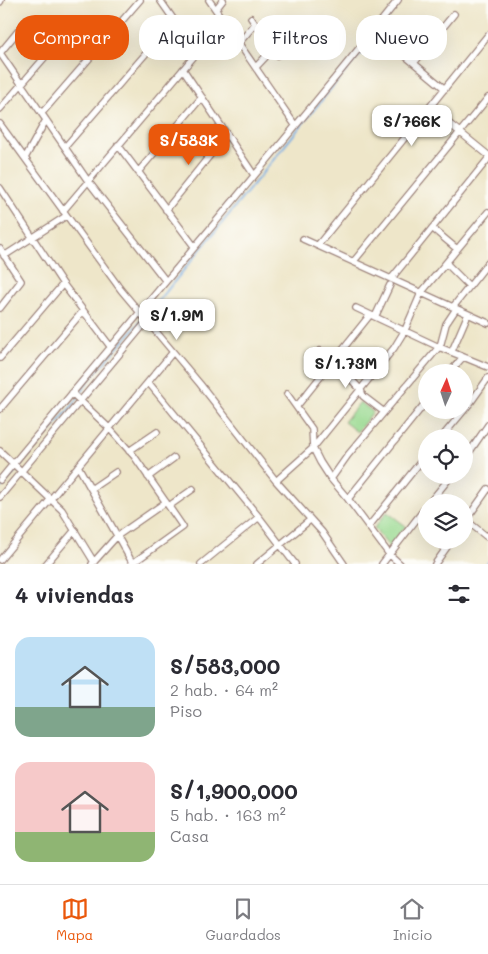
<!DOCTYPE html>
<html lang="es">
<head>
<meta charset="utf-8">
<style>
	body { margin:0; font-family:Mali,sans-serif; background:#f7f7f7; color:#2b2b33; height:100vh; display:flex; flex-direction:column; font-size:19px; white-space:nowrap }
	* { box-sizing:border-box; margin:0 }
	p { font-size:16px; color:#7c7c81 }
	.icon { flex:none; width:28px; height:28px; fill:none; stroke:currentColor; stroke-width:2; stroke-linecap:round; stroke-linejoin:round }
	.map { position:relative; height:564px; overflow:hidden }
	.panel { display:flex; flex-direction:column; background:#fff; flex:1 }
	.panel>* { flex:none }
	.hud { position:absolute; left:15px; top:15px; width:459px; height:45px; display:flex; gap:10px }
	.needle { width:32px; rotate:3deg }
	.tools { position:absolute; left:418px; top:364px; display:grid; gap:10px }
	.tools a { display:grid; place-items:center; width:55px; height:55px; border-radius:50%; background:#fff; box-shadow:0 5px 20px #0002; font-size:25px }
	.price { position:absolute; translate:-50% -42px; padding:0 11px; border-radius:10px; background:#fff; color:#222; font-size:16px; line-height:32px; filter:drop-shadow(0 1px 2px #0008) }
	.price::after { content:''; position:absolute; left:50%; top:30px; width:15px; height:11px; margin-left:-8px; background:inherit; clip-path:polygon(0 0,100% 0,50% 100%) }
	.price.active { background:#ea580c; color:#fff }
	ul { padding:0; list-style:none }
	li { display:flex; align-items:center; gap:15px; height:125px; padding:0 15px }
	li span { display:grid; place-items:center; flex:none; width:140px; height:100px; border-radius:15px; color:#555 }
	li>.icon { margin-inline-start:auto }
	span .icon { width:60px; height:60px; fill:#fffc; stroke-width:1 }
	li b { font-size:21px }
	h2 { display:flex; justify-content:space-between; align-items:center; height:60px; padding:0 15px; font-size:21px }
	.chip { padding:0 18px; border-radius:20px; background:#fff; box-shadow:0 5px 20px #0002; font-size:18px; line-height:45px }
	.chip.active { background:#ea580c; color:#fff }
	.dock { display:flex; justify-content:space-around; align-items:center; height:70px; border-top:1px solid #e1e1e2; background:#fff; font-size:14px; color:#7c7c81 }
	.dock a { display:grid; justify-items:center; gap:2px }
	.dock .active { color:#ea580c }
	.map>svg:first-child { display:block }
	.green { fill:#98d98f; stroke:#717c5d }
	.lines { fill:none; stroke-linecap:round; stroke-linejoin:round }
	.stream { stroke:#74ace3; stroke-width:2 }
	.minor-casing { stroke:#9c827a; stroke-width:8 }
	.minor { stroke:#fff; stroke-width:5.5 }
</style>
</head>
<body>
<div class="map">
<svg width="488" height="564" viewBox="0 0 488 564">
	<rect width="100%" height="100%" fill="#fdfcf7"/>
	<filter id="ink" filterUnits="userSpaceOnUse"><feTurbulence type="fractalNoise" baseFrequency=".02" numOctaves="2"/><feDisplacementMap in="SourceGraphic" scale="10" xChannelSelector="R" yChannelSelector="G"/><feConvolveMatrix kernelMatrix="1 2 1 2 8 2 1 2 1" color-interpolation-filters="sRGB"/></filter>
	<filter id="wash" filterUnits="userSpaceOnUse"><feTurbulence type="fractalNoise" baseFrequency=".0096" numOctaves="4" result="noise"/><feDisplacementMap in="SourceGraphic" scale="20" xChannelSelector="R" yChannelSelector="G"/><feGaussianBlur stdDeviation="1.12" result="paint"/><feColorMatrix in="noise" values="0 0 0 0 0 0 0 0 0 0 0 0 0 0 0 0 0 1.4 0 .05"/><feComposite in="paint" operator="in"/></filter>
	<g filter="url(#wash)">
		<rect width="100%" height="100%" fill="#eee6c9"/>
		<path class="green" d="M360 402 373 412 357 432 344 422Z
			M387 512 406 526 390 548 374 528Z"/>
		<g class="lines">
			<path class="stream" d="M19 466 74 404 89 380 161 298 334 85 361 53 364 55 367 48V45L402 0
				M0 489 16 470
				M487 564 488 562"/>
		</g>
	</g>
	<g filter="url(#ink)">
		<g class="lines">
			<g class="minor-casing">
				<path id="minor" d="M160 0 197 53
					M209 0 295 125
					M0 2 1 0
					M216 9 223 0
					M251 18 277 55
					M28 19 0 53 88 181 165 280
					M376 28 382 34 386 40 445 89
					M239 43 255 24
					M414 63 454 14
					M256 67 273 49
					M183 69 254 175
					M430 108 488 155
					M0 109 52 49
					M42 113 140 0
					M0 124 121 290 200 384 276 481 322 532 344 564
					M118 145 194 246
					M65 147 174 21
					M25 158 46 120
					M138 172 202 97
					M0 188 63 284 110 346
					M166 210 227 134
					M63 211 224 21
					M432 228 457 249
					M303 239 488 323
					M318 245 488 35
					M0 249 21 281 0 308
					M4 256 66 216
					M354 261 488 98
					M446 263 469 286
					M391 279 488 159
					M453 307 488 263
					M356 308 439 347 488 367
					M375 317 390 285
					M320 351 348 376 361 390 363 396 384 412
					M452 351 468 314
					M0 358 63 284
					M450 372 463 357
					M148 382 259 517 295 564
					M72 393 109 428 134 456 183 527 133 563
					M287 394 312 429 313 448 320 462 331 479 348 499 389 554 400 564
					M297 406 370 315
					M0 409 83 311
					M441 438 471 402 488 378
					M0 451 62 510 94 562
					M129 451 157 432
					M464 460 488 425
					M78 466 133 564
					M148 477 174 458
					M331 479 348 455 439 347 441 343 446 324 456 309
					M0 480C132 320 268 163 398 0
					M276 481 313 448 394 348 405 330 421 293 488 212
					M91 489 116 472
					M0 497 147 321
					M348 499 426 402
					M430 502 452 475
					M169 506 193 489
					M466 520 487 537 488 535
					M464 523 488 489
					M369 526 426 455
					M0 560 173 352
					M46 564 75 530
					M92 564 117 536 166 502
					M201 564 259 517
					M257 564 310 520
					M382 564 426 507
					M435 564 452 540"/>
			</g>
			<use href="#minor" class="minor"/>
		</g>
	</g>
</svg>
<div class="tools">
<a><svg class="needle" viewBox="-14 -14 28 28"><path d="M0-13l5 13h-10z" fill="#e53935"/><path d="M0 13l5-13h-10z" fill="#7c7c81"/></svg></a>
<a><svg class="icon" aria-label="locate" viewBox="0 0 24 24"><circle cx="12" cy="12" r="6"/><path d="M12 2v4M12 18v4M2 12h4M18 12h4"/></svg></a>
<a><svg class="icon" aria-label="layers" viewBox="0 0 24 24"><path d="M12 4l9 5-9 5-9-5zM3 14l9 5 9-5"/></svg></a>
</div>
<b class="price" style="left:412px;top:147px">S/766K</b>
<b class="price active" style="left:189px;top:166px">S/583K</b>
<b class="price" style="left:177px;top:341px">S/1.9M</b>
<b class="price" style="left:346px;top:389px">S/1.73M</b>
<div class="hud">
<a class="chip active">Comprar</a>
<a class="chip">Alquilar</a>
<a class="chip">Filtros</a>
<a class="chip">Nuevo</a>
</div>
</div>
<section class="panel">
<h2>4 viviendas<svg class="icon" aria-label="filters" viewBox="0 0 24 24"><path d="M4 7h16M4 17h16"/><circle cx="9" cy="7" r="2"/><circle cx="15" cy="17" r="2"/></svg></h2>
<ul>
<li><span style="background:linear-gradient(#bfe0f5 70%,#7fa58c 0)"><svg class="icon" aria-label="home" viewBox="0 0 24 24"><path d="M3 11l9-7 9 7M6 9v11h12V9"/></svg></span><div><b>S/583,000</b><p>2 hab. · 64 m²</p><p>Piso</p></div></li>
<li><span style="background:linear-gradient(#f6c9c9 70%,#8fb573 0)"><svg class="icon" aria-label="home" viewBox="0 0 24 24"><path d="M3 11l9-7 9 7M6 9v11h12V9"/></svg></span><div><b>S/1,900,000</b><p>5 hab. · 163 m²</p><p>Casa</p></div></li>
</ul>
</section>
<nav class="dock">
<a class="active"><svg class="icon" aria-label="map" viewBox="0 0 24 24"><path d="M3 6l6-2 6 2 6-2v14l-6 2-6-2-6 2zM9 4v14M15 6v14"/></svg>Mapa</a>
<a><svg class="icon" aria-label="saved" viewBox="0 0 24 24"><path d="M7 4h10v16l-5-4-5 4z"/></svg>Guardados</a>
<a><svg class="icon" aria-label="home" viewBox="0 0 24 24"><path d="M3 11l9-7 9 7M6 9v11h12V9"/></svg>Inicio</a>
</nav>
</body>
</html>
